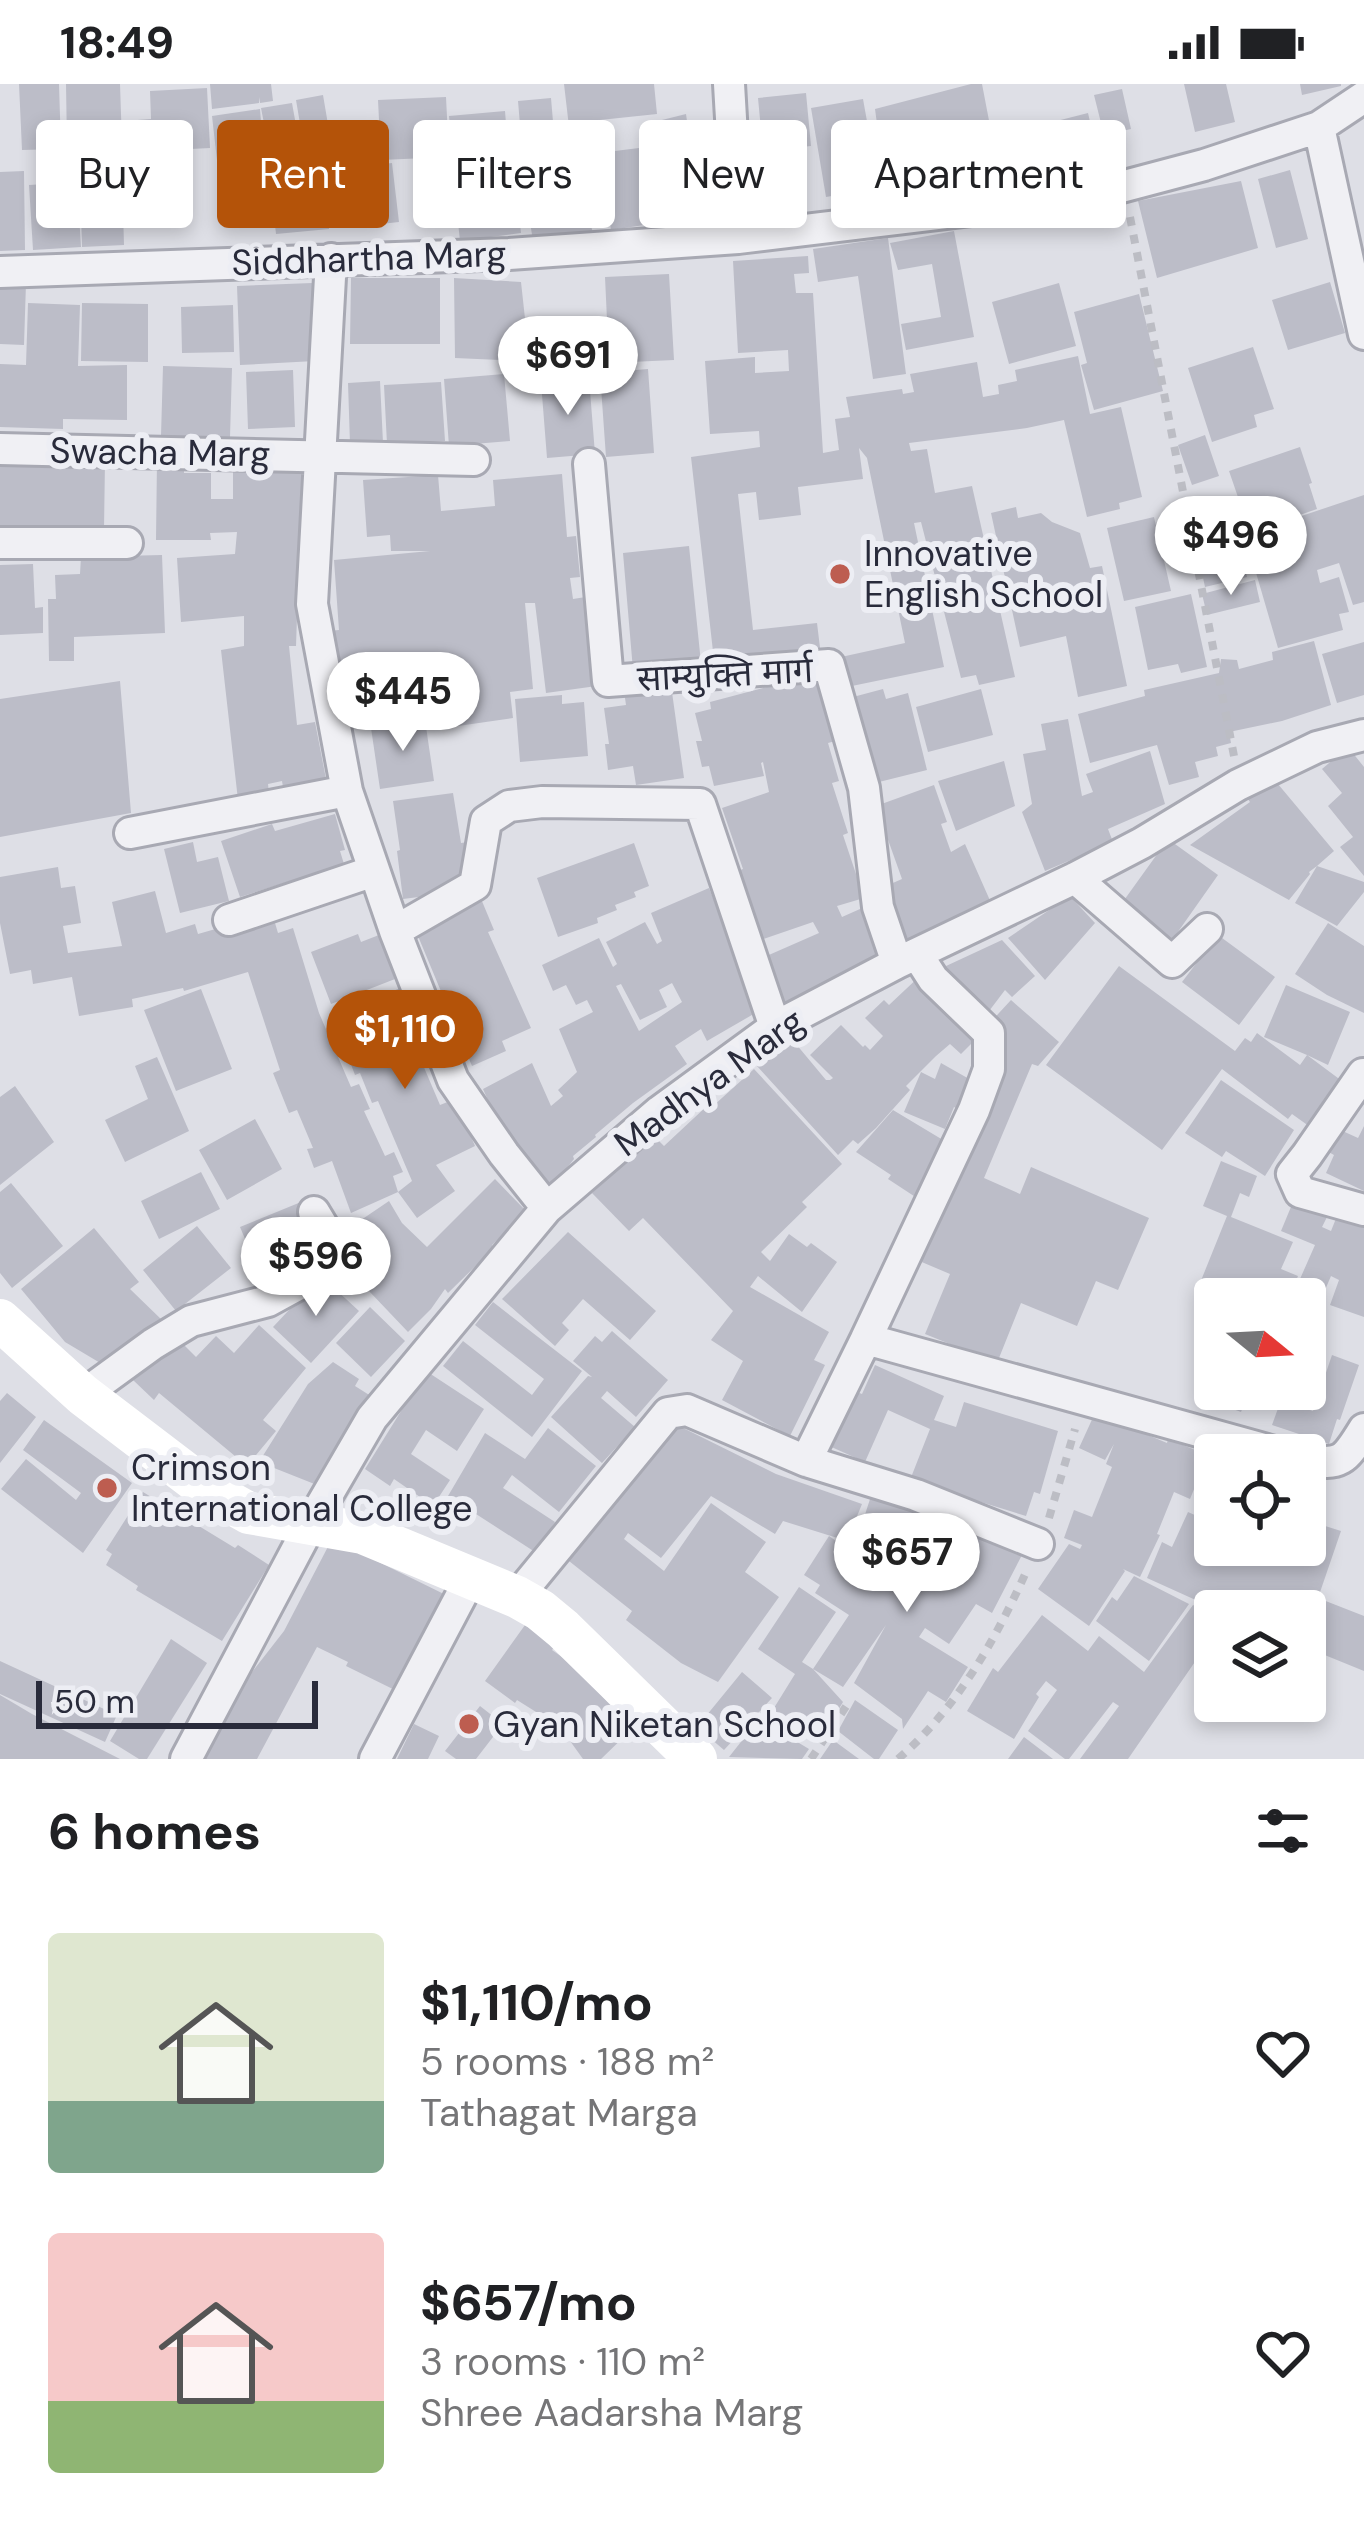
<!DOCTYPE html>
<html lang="en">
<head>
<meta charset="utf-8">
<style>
	body { margin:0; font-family:"DM Sans","Noto Sans Devanagari",sans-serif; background:#f2f2f2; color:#202124; height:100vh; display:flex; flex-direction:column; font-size:45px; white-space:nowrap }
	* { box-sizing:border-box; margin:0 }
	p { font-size:39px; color:#757577 }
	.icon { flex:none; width:66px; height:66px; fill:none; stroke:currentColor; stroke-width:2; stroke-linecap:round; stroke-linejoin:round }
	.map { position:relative; height:1675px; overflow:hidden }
	.side { display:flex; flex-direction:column; background:#fff; flex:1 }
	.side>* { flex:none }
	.guide { position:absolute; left:36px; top:36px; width:1293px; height:108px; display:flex; gap:24px }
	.needle { width:78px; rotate:108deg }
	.controls { position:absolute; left:1194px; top:1194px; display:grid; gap:24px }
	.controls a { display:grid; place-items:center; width:132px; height:132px; border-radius:12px; background:#fff; box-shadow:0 6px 18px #0003; font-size:60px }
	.scale { position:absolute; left:36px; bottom:30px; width:282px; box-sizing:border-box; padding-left:12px; border:6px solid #292b3b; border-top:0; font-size:33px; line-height:42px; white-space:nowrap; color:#292b3b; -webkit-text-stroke:9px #edeef4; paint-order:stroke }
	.price { position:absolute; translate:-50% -102px; padding:0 27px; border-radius:42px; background:#fff; color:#222; font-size:39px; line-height:78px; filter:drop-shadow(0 3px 6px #0008) }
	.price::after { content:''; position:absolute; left:50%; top:72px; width:36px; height:27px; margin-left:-18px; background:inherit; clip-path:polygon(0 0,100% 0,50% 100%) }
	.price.current { background:#b45309; color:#fff }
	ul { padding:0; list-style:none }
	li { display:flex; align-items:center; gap:36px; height:300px; padding:0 48px }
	li span { display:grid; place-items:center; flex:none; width:336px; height:240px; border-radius:12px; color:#555 }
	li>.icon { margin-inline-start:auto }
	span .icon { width:144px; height:144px; fill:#fffc; stroke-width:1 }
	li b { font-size:51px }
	h2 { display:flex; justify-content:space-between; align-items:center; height:144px; padding:0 48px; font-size:51px }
	.chip { padding:0 42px; border-radius:12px; background:#fff; box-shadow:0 6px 18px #0003; font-size:42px; line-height:108px }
	.chip.current { background:#b45309; color:#fff }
	.status { display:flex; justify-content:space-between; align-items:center; height:84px; padding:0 60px; background:#fff; direction:ltr }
	.status svg { height:33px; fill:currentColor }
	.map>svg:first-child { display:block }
	.building { fill:#bcbdc8; fill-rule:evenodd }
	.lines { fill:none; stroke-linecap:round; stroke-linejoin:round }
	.minor-casing { stroke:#a8a9b3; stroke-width:36 }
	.path { stroke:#bcbdc4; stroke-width:8; stroke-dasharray:9 9; stroke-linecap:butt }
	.minor { stroke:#f0f0f4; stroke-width:30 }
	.secondary { stroke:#fff; stroke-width:42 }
	.poi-dot { fill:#bd5d50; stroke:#edeef4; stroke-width:4.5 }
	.labels { text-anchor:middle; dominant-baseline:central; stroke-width:12; stroke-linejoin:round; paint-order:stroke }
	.street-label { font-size:36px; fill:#292b3b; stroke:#edeef4 }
	.poi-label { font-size:36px; fill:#292b3b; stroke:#edeef4; text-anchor:start }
</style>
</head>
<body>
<div class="status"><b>18:49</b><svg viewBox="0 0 49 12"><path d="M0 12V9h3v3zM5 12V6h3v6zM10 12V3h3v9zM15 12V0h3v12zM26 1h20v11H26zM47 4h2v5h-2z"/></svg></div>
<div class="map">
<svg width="1364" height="1675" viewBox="0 0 1364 1675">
	<rect width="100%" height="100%" fill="#dedfe6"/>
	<path class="building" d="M19 0H59L61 65 22 66Z
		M66 0H120L122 60 67 62Z
		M210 0H271L273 17 260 19 259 13V19L212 25Z
		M564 0H654L657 30 600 36 602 57 571 60Z
		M971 0H982L1001 99 887 113 875 25Z
		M1184 0H1226L1235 38 1195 48Z
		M1300 0H1341V2L1302 11Z
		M207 4 210 64 152 67V81L127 82 124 37 151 35 150 7Z
		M1122 5 1131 45 1104 51 1094 11Z
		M806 9 811 62 763 67 758 14Z
		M323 11 332 64 305 69 296 16Z
		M446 13 449 73 381 76 378 16Z
		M551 14 556 73 523 76 518 17Z
		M863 15 879 104 826 113 811 24Z
		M292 19 302 75 272 80 261 24Z
		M260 25 264 78 218 85 212 32Z
		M505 27 509 78 454 83 449 32Z
		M1088 29 1103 94 1062 104 1053 68 1043 70 1037 42Z
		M686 30 689 51 664 57 658 37Z
		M705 58 715 118 681 123 671 63Z
		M639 64 651 140 611 146 599 69Z
		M392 79 399 138 372 141 366 82Z
		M323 80 329 145 276 150 269 86Z
		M362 80 370 140 335 144 327 84Z
		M264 82 269 133 224 138 218 87Z
		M582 85 593 152 534 163 523 95Z
		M1290 86 1308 155 1276 164 1258 95Z
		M24 87 25 166 0 167V88Z
		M122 92 124 161 82 163 80 93Z
		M1241 97 1258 164 1157 194 1138 117Z
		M77 98 81 163 33 166 29 101Z
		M516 103 521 149 460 157 455 110Z
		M954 147 974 253 906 266 901 240 941 233 932 180 898 186 890 159Z
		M888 154 906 290 873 295 858 192 818 198 813 165Z
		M808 172 809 189 794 190 796 209H813L823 369 839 366 835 335 850 333 846 313 902 305 903 310 914 308 910 290 977 278 983 313 999 310 998 301 1017 297 1015 286 1078 272 1090 330 1121 323 1142 413 1119 419 1120 425 1087 433 1064 336 1027 344 909 359 911 367 927 365 935 409 972 402 1015 593 979 601 976 591 961 594 921 438 914 439 944 583 847 603 841 573 905 559 867 374 859 364 863 395 798 403 801 431 759 436 756 408 738 410 753 546 817 539 821 572 715 585 691 373 760 363 759 347 710 350 705 277 755 273V289L789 287 788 266 738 269 733 177Z
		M669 190 674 276 609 279 605 193Z
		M351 194H440V260H350Z
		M454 194 521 198 528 262 500 276 455 274Z
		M0 198 26 199 24 261 0 260Z
		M1330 198 1345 249 1288 266 1272 216Z
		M312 199 315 277 240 281 237 202Z
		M1059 199 1076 262 1009 280 992 218Z
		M1139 210 1163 307 1094 326 1081 281 1087 279 1074 228Z
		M28 219 80 221 78 282 127 281V336L63 335V345L0 343V280L26 281Z
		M82 219 148 220V278L81 277Z
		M233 221 234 268 182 269 181 223Z
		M1253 263 1274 325 1254 331 1257 343 1212 358 1188 284Z
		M163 282 232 284 230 353 161 352Z
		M648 285 654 369 606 373 600 289Z
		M293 286 295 343 248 345 246 288Z
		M504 290 510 357 449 362 444 295Z
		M589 294 595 370 547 374 541 298Z
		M380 297 383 359 350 360 348 299Z
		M441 298 445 357 387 360 384 301Z
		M1205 351 1219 392 1192 401 1178 361Z
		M1300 363 1312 399 1309 400 1317 425 1250 448 1229 387Z
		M0 376 105 377 104 445 0 447Z
		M157 376 184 377V389H211V415H233V386H302L296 562H289L297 641 315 638 326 695 283 703 282 697 268 700 269 709 238 716 221 566 244 562V532L181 538 177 474 235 470 237 448 210 449 211 456H156Z
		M562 390 567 453 576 452 580 493 570 494 573 515 592 512 604 601 546 609 535 519H525L533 605 510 608 513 634 458 642 455 622 391 627V616L381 617 383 637 361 638 360 619 336 621 328 547 339 546 334 476 430 467H391L390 451 367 453 363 396 438 391 441 427 495 422 493 396Z
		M1364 411V518L1353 521 1339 479 1317 486 1320 499 1339 493 1349 528 1339 530 1343 546 1278 564 1245 451Z
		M1016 423 1018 434 1041 429 1052 438 1080 449 1090 484 1102 482 1127 602 1078 613 1066 552 1020 563 991 429Z
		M1233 427 1247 493 1205 503 1191 437Z
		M1154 433 1171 507 1124 517 1107 444Z
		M689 462 701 579 633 586 623 469Z
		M162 471 165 549 74 553V577H49L48 515H56L55 491 80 490 81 473Z
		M33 480 35 524 43 523V549L0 551V481Z
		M1255 496 1260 518 1207 531 1202 510Z
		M1191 510 1207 583 1181 589 1178 580 1148 586 1135 523Z
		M1314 557 1331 621 1282 637 1229 648 1231 659 1216 663 1218 672 1195 678 1199 693 1169 701 1157 661 1090 679 1078 630 1145 612 1144 606 1219 589 1221 575 1237 576 1239 585 1273 576 1272 568Z
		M1364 558V611L1337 619 1322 570Z
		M820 589 839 656 828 659 839 697 832 699 848 749 843 751 864 814 837 822 842 833 869 821 891 871 780 921 760 875 819 849 813 838 752 859 729 790 743 785 722 724 769 708 763 678 761 679 764 692 714 702 709 682 702 683 696 657H702L695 629 711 625 710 618Z
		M120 597 131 729 0 753V615Z
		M671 601 684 694 636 701 633 682 608 686 605 660H609L604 624 626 621 624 607Z
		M883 605 886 615 908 609 927 686 875 699 853 613Z
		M981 605 993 651 928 668 916 623Z
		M562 611V620L584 618 588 672 520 678 515 615Z
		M1068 635 1082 712 1093 708 1086 690 1150 667 1165 720 1108 745 1113 758 1045 787 1022 728 1032 720 1023 670 1046 666 1041 640Z
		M425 636 434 697 380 705 371 644Z
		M1348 663 1364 683V792L1340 763 1353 753 1328 722 1342 709 1322 685Z
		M1004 677 1015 722 956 747 938 697Z
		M1268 688 1334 767 1317 782 1364 798V808L1337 842 1295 819 1317 782 1309 788 1310 790 1289 816 1190 761 1250 718 1243 709Z
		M934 701 947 738 941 740 951 768 965 760 992 821 904 861 879 805 902 795 876 722Z
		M453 709 461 759 468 758 472 789 456 792 458 808 403 815 397 767 400 766 393 717Z
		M335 730 345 766 340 767 344 780 240 813 221 757 272 740 275 747Z
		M1168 755 1218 791 1168 862 1117 826Z
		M193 758 197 778 218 773 229 817 180 829 164 765Z
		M634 759 649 802 634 808 636 813 615 821 617 826 597 834 598 839 558 853 537 794Z
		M58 783 61 804 75 802 81 839 63 842 68 869 122 862 112 818 155 807 166 849 195 840 198 850 272 829 278 849 293 844 319 929 351 1003 359 1000 370 1025 364 1027 385 1072 394 1068 403 1088 393 1092 398 1108 351 1129 332 1077 314 1084 307 1065 313 1064 297 1026 289 1029 273 989 280 986 248 888 184 907 183 904 132 915 133 923 79 932 72 893 33 900 31 886 10 890 0 839V793Z
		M709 804 735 867 764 924 707 957 701 945 675 962 687 980 633 1019 595 1051 596 1053 573 1072 574 1075 552 1103 506 1057 483 1005 532 979 551 1022 563 1012 558 1006 577 988 559 945 593 928 587 916 576 921 566 901 553 907 542 881 599 854 613 883 617 880 606 858 645 838 657 860 662 857 651 829ZM672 899 682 918 639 947 616 902 621 900 640 936 667 923 659 906Z
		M479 810 494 846 488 848 531 944 502 957 506 967 472 982 413 840Z
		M1070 812 1095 839 1045 896 1008 854Z
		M1328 839 1364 862V929L1327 911 1295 890Z
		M358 850 361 858 379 851 395 895 331 920 311 868Z
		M1218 851 1275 893 1239 941 1182 898Z
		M1002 856 1035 892 1012 913 1005 906 980 939 931 889Z
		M1119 882 1235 967 1245 954 1251 958 1257 949 1300 981 1307 971 1264 953 1286 901 1350 928 1328 981 1307 971 1346 1000 1313 1045 1292 1030 1288 1035 1222 985 1162 1066 1046 981Z
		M922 890 982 949 961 970 950 960 936 972 906 1002 910 1006 876 1044 858 1060 853 1056 838 1071 757 982 791 954 826 996H830L833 994 810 971 841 941 863 963 865 961 870 966 883 952 865 934 884 916 889 921Z
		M406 902 429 963 417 967 440 1021 455 1015 475 1062 436 1081 455 1107 417 1134 398 1108 412 1097 389 1043 378 1017 372 1019 360 989 355 991 332 930Z
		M201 905 232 985 176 1007 144 926Z
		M1011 916 1059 958 1038 982 1032 980 984 1094 1020 1110 1031 1083 1149 1134 1118 1206 1096 1197 1077 1242 1021 1219 997 1279 925 1250 950 1190 917 1176 987 942Z
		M157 973 189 1047 125 1078 105 1036 148 1015 135 982Z
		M941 979 978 1000 966 1030 954 1023 945 1045 904 1028 921 988 935 995Z
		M754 985 842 1080 802 1118 807 1123 761 1168 770 1177 789 1150 807 1163 811 1159 837 1178 802 1228 758 1192 750 1203 829 1248 814 1276 825 1281 790 1352 722 1316 743 1277 711 1256 733 1227 643 1134 629 1147 592 1109 654 1052 664 1062 709 1020 712 1023Z
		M1221 996 1294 1046 1265 1092 1226 1067 1222 1073 1185 1049Z
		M15 1002 54 1058 0 1101V1013Z
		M893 1026 953 1062 923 1118 888 1095 891 1091 856 1068Z
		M255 1035 282 1085 227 1116 199 1066Z
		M1364 1042V1107L1326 1089 1334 1071 1325 1066 1336 1044 1358 1054Z
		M1221 1077 1257 1092 1249 1113 1240 1109 1231 1133 1293 1158 1281 1185 1298 1192 1289 1215H1222L1198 1204 1227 1132 1203 1122Z
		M201 1088 220 1125 159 1155 141 1117Z
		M495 1095 527 1128 492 1161 494 1164 448 1209 445 1205 431 1225 408 1248 349 1186 336 1153 389 1117 402 1139 427 1163Z
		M11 1099 63 1162 12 1204 0 1189V1108Z
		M301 1118 328 1181 267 1207 240 1143Z
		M1293 1118 1327 1133 1322 1143 1331 1147 1339 1127 1364 1137V1233L1330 1221 1339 1196 1331 1192 1325 1206 1300 1195 1315 1161 1281 1147Z
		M197 1142 231 1184 176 1227 143 1186Z
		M94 1144 139 1198 130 1205 164 1238 112 1286 65 1258 21 1205Z
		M568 1148 656 1227 630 1256 583 1215 562 1239 569 1246 555 1262 502 1215Z
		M321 1192 359 1227 311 1279 273 1243Z
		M493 1218 582 1287 532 1353 443 1282 463 1257 532 1311 544 1295 475 1241Z
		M370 1223 405 1257 371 1293 336 1259Z
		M259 1241 306 1284 263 1336 276 1347 247 1382 159 1309 154 1316 133 1296 176 1253 196 1273 216 1252 234 1269Z
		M612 1247 668 1296 636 1333 607 1307 601 1314 635 1343 602 1379 551 1333 588 1292 592 1293 573 1277 595 1252 602 1258Z
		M1332 1271 1359 1281 1340 1336 1337 1335 1329 1360 1272 1341 1281 1316 1313 1327Z
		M333 1278 359 1295 355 1302 374 1314 322 1403 259 1378 308 1300Z
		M875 1281 944 1312 934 1336 956 1343 964 1318 1058 1347 1040 1410 1034 1408 1026 1432 910 1396 930 1345 888 1326 865 1378 827 1361 852 1306 862 1310Z
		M426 1287 484 1325 457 1367 426 1346 411 1370 450 1396 433 1422 394 1395 390 1402 365 1385Z
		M1229 1305H1250L1241 1328 1222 1321Z
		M7 1309 36 1333 0 1379V1317Z
		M1095 1329 1167 1359 1168 1355 1208 1371 1190 1415 1174 1408 1157 1450 1160 1451 1140 1493 1123 1485 1125 1487 1089 1542 1038 1505 1069 1460 1080 1465 1082 1461 1064 1454 1074 1426 1092 1433 1112 1383 1106 1380 1114 1360 1105 1376 1079 1364Z
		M44 1336 132 1399 83 1469 1 1405 26 1375 76 1416 81 1409 23 1366Z
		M675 1340 776 1390 862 1420 847 1457 783 1437 775 1450 711 1412 661 1474 628 1449 624 1455 664 1487 711 1419 766 1458 745 1488 779 1513 718 1598 681 1579 626 1536 632 1527 569 1477Z
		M548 1344 596 1382 559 1428 512 1391 503 1404 555 1438 535 1468 448 1412 485 1349 525 1375Z
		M1305 1392 1324 1397 1309 1427 1325 1433 1322 1441 1341 1447 1318 1514 1364 1532V1587L1305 1563V1527H1220L1147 1494 1162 1458 1172 1463 1188 1428 1215 1440V1461H1229L1222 1477 1229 1480 1236 1461H1305Z
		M143 1408 235 1464 238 1461 269 1481 222 1557 136 1506 138 1502 106 1481 112 1470 106 1466Z
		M872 1409 944 1432 927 1481 856 1458Z
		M958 1438 1022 1471 992 1529 976 1520 949 1560 925 1544 919 1553 968 1583 946 1618 928 1607 903 1645 902 1635 854 1599 886 1541 843 1603 813 1585 849 1531 815 1509 820 1501 804 1491 829 1452 852 1468 856 1463 883 1480 887 1474 915 1493 917 1489 928 1495Z
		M332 1455 452 1514 405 1611 346 1582 348 1578 317 1563 257 1675H194L220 1629 284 1547Z
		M1134 1492 1189 1520 1149 1577 1096 1537 1112 1513 1117 1517Z
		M799 1503 836 1528 802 1578 813 1585 843 1618 825 1648 811 1657 769 1632 795 1590 758 1565Z
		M1193 1521 1215 1531V1582L1199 1572 1128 1675H1080L1119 1622 1113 1618 1069 1675H1065L1028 1647 1057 1606 1046 1597 1036 1610 1039 1613 1014 1655 967 1627 993 1584 998 1588 1042 1531 1088 1567 1099 1552 1144 1588Z
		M525 1541 555 1562 552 1566 575 1582 632 1645 601 1675H583L560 1643 517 1616 515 1619 485 1597Z
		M171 1555 207 1579 147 1675H139L110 1657Z
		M0 1577 117 1631 105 1658 0 1610Z
		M742 1588 772 1614 724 1666 697 1643Z
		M0 1611 32 1630 120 1675H0Z
		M855 1616 898 1646 879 1675H874L838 1647Z
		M480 1622 503 1640 476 1675H456L445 1667Z
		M759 1635 809 1665 802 1675 729 1673Z
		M414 1640 439 1652 428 1675H397Z
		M1024 1653 1053 1675H1008Z
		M833 1656 859 1675H820Z"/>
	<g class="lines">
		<g class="minor-casing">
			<path id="minor" d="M729 0 738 154
				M1319 43 1364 250
				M331 175 312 520 347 707 395 847 453 996 504 1070 547 1124
				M0 188 509 170 738 154 1087 112 1204 81 1319 43 1364 13
				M0 365 474 376
				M589 380 608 597 829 581 864 704 878 823 897 879
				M0 459H127
				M130 749 347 707
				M1075 794 1172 878 1207 845
				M229 836 374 787
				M395 847 475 801 486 737 509 722 542 718 700 720 775 943
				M1363 990 1307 1071 1292 1090 1300 1108 1364 1126
				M866 1255 974 1026 989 985V949L933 895 917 870
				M83 1311 153 1260 191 1237 268 1217 343 1176 314 1128
				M1305 1376C1342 1382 1345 1376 1364 1345
				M806 1377 916 1411 1038 1460
				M517 1513 668 1329 687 1326 806 1377 866 1255 1285 1371
				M186 1675 311 1439 372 1334 547 1124 660 1027 775 943 897 879 1075 794 1142 759 1238 701 1317 663 1364 651
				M375 1675 471 1493"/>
		</g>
		<path class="path" d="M1130 133 1234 672
			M1049 1434 1075 1345
			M811 1675 847 1621
			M898 1675C957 1624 995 1557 1027 1486"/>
		<use href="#minor" class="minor"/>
		<path class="secondary" d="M0 1236 83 1311 209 1407 249 1429 363 1449 517 1513 540 1526 563 1545 696 1675"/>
	</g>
	<g class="poi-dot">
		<circle cx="840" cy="490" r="12"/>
		<circle cx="107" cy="1404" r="12"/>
		<circle cx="469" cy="1640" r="12"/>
	</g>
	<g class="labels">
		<g class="street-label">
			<text transform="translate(369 174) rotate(-2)">Siddhartha Marg</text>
			<text transform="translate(160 368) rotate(1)">Swacha Marg</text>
			<text transform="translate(725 590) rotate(-3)">साम्युक्ति मार्ग</text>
			<text transform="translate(709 998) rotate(-36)">Madhya Marg</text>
		</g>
		<g class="poi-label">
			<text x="864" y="469">Innovative<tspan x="864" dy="41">English School</tspan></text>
			<text x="131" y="1383">Crimson<tspan x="131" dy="41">International College</tspan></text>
			<text x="493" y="1640">Gyan Niketan School</text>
		</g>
	</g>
</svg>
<div class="controls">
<a><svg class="needle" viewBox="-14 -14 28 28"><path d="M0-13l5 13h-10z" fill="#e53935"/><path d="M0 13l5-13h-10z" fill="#757577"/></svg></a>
<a><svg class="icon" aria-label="locate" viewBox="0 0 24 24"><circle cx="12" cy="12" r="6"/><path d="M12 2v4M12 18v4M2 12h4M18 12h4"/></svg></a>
<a><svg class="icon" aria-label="layers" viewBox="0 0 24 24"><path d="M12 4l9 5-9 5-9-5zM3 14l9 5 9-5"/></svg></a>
</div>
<div class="scale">50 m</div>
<b class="price" style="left:568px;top:334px">$691</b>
<b class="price" style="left:1231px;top:514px">$496</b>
<b class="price" style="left:403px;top:670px">$445</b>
<b class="price current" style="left:405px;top:1008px">$1,110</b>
<b class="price" style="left:316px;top:1235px">$596</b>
<b class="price" style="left:907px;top:1531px">$657</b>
<div class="guide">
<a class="chip">Buy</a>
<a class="chip current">Rent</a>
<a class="chip">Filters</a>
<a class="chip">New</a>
<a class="chip">Apartment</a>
</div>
</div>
<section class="side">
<h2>6 homes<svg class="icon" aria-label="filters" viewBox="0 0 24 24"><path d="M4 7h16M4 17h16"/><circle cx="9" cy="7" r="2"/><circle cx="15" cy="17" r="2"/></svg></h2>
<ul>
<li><span style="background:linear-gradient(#dfe7d0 70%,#7fa58c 0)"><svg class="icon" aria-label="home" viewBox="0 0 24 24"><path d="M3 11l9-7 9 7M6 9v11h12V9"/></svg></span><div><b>$1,110/mo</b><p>5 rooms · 188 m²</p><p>Tathagat Marga</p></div><svg class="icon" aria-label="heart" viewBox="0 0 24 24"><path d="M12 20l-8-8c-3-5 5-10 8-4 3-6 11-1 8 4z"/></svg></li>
<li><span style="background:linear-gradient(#f6c9c9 70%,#8fb573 0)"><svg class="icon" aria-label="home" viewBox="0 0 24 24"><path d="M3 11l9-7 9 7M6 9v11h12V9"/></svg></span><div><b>$657/mo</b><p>3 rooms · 110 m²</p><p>Shree Aadarsha Marg</p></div><svg class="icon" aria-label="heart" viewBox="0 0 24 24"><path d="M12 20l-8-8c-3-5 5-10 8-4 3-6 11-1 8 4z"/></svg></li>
</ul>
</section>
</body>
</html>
